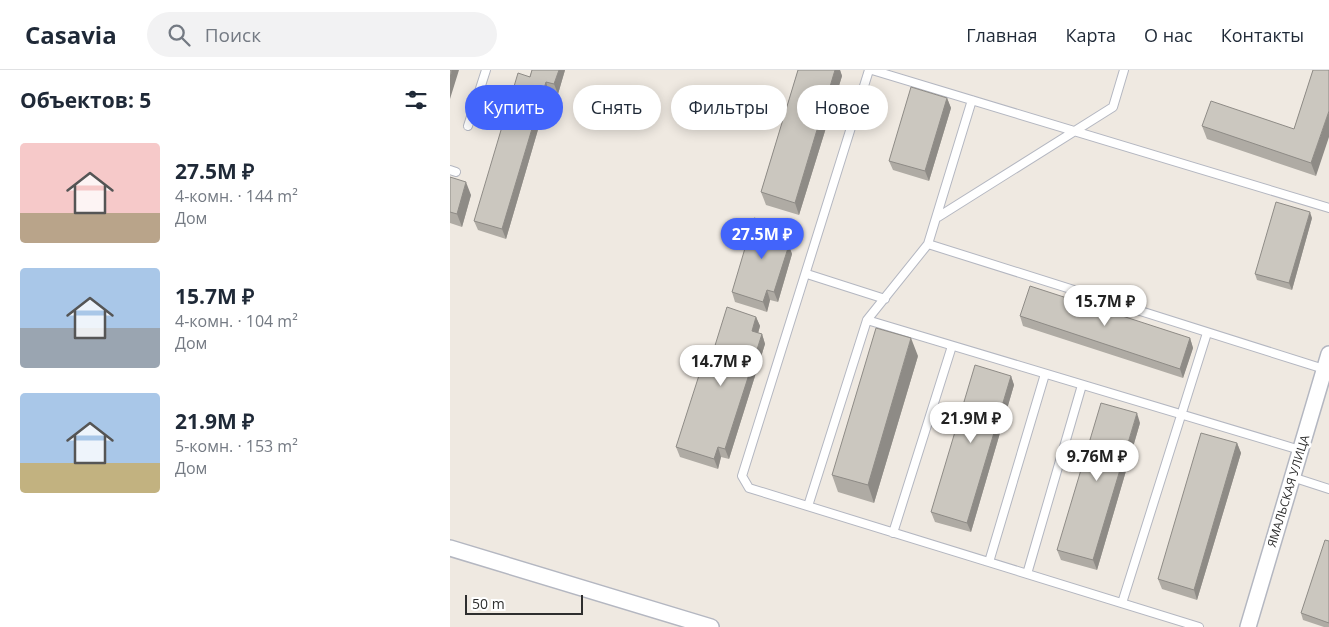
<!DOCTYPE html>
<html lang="ru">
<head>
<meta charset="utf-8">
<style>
	body { margin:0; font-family:"Open Sans",sans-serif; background:#f2f2f3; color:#1f2937; height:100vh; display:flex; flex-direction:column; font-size:19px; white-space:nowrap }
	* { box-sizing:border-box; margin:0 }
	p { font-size:16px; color:#747a83 }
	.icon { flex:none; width:28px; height:28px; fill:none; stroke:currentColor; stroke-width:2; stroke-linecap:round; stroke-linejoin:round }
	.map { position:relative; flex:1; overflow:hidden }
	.details { display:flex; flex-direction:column; background:#fff; width:450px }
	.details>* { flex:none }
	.top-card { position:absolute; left:15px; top:15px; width:475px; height:45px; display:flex; gap:10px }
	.scale { position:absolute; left:15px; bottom:12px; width:118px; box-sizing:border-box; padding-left:5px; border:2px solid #2e2e2e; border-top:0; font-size:14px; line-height:18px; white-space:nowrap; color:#2e2e2e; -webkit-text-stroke:4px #fff; paint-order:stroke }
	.price { position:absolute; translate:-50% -42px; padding:0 11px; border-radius:18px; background:#fff; color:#222; font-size:16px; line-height:32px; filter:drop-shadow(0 1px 2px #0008) }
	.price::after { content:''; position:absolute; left:50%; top:30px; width:15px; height:11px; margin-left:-8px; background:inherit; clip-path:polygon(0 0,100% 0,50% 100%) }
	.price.active { background:#4264fb; color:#fff }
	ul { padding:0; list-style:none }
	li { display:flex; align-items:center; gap:15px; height:125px; padding:0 20px }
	li span { display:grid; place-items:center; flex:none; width:140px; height:100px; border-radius:5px; color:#555 }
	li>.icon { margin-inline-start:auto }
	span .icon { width:60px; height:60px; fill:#fffc; stroke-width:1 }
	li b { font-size:21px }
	h2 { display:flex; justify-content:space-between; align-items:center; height:60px; padding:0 20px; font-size:21px }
	.pill { padding:0 18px; border-radius:22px; background:#fff; box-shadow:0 2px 12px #0003; font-size:18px; line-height:45px }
	.pill.active { background:#4264fb; color:#fff }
	header { display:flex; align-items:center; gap:30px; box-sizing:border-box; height:70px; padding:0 25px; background:#fff; border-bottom:1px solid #e0e1e3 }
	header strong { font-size:24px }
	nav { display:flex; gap:28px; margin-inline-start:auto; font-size:18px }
	.search { width:350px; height:45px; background:#f2f2f3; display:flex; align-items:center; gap:12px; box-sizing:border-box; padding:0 18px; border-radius:28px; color:#747a83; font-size:19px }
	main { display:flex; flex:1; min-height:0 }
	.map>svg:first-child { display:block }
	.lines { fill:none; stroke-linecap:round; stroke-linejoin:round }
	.service-casing { stroke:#b4b7c1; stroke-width:10 }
	.minor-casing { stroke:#b4b7c1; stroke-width:18 }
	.service { stroke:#fff; stroke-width:8 }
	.minor { stroke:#fff; stroke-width:15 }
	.wall { fill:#afaba4 }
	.shaded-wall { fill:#8e8b86 }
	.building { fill:#cbc7bf; stroke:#8e8b86 }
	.labels { text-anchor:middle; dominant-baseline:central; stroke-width:5; stroke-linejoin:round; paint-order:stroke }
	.street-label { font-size:12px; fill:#2e2e2e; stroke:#fff }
</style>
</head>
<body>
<header>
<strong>Casavia</strong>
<div class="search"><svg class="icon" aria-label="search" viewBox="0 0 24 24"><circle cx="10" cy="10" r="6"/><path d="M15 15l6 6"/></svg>Поиск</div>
<nav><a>Главная</a><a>Карта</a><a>О нас</a><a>Контакты</a></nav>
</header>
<main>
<section class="details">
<h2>Объектов: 5<svg class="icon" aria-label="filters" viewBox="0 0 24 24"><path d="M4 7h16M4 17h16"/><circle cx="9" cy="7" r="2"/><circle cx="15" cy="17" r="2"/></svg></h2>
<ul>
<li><span style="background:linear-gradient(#f6c9c9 70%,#b9a48a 0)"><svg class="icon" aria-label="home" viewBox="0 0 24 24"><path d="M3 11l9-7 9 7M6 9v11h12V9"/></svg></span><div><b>27.5M ₽</b><p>4-комн. · 144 m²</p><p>Дом</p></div></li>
<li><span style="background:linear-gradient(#a9c7e8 60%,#9aa5b1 0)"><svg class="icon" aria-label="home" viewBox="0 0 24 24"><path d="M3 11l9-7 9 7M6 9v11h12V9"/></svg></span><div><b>15.7M ₽</b><p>4-комн. · 104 m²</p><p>Дом</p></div></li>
<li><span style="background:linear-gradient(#a9c7e8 70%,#c2b280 0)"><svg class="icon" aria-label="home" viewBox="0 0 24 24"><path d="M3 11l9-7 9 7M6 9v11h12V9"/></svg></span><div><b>21.9M ₽</b><p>5-комн. · 153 m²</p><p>Дом</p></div></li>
</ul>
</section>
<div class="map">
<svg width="879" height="557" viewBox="0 0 879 557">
	<rect width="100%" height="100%" fill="#efe9e1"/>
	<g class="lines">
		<g class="service-casing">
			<path id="service" d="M419 0 292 406 299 418 749 557
				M422 0 879 138
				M522 30 478 174 417 250 850 380
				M18 56 36 0
				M0 100 6 102
				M488 147 663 37 674 0
				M478 174 874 299
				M357 204 435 229
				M842 407 879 419
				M358 436 417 250
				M443 463 502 276
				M539 492 595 304
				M577 504 632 315
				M672 533 757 263"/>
		</g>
		<g class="minor-casing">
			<path id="minor" d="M0 478 261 557
				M798 557 879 284"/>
		</g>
		<use href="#service" class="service"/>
		<use href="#minor" class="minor"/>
	</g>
	<path class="wall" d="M82 0H115L108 24 99 22 56 169 28 160 24 151Z
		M348 0H390L392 6 349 145 316 135 311 122Z
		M863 0 866 106 757 69 752 56 844 59Z
		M497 28 501 38 479 111 443 100 439 91Z
		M0 107 21 125 12 157 0 153Z
		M862 148 842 220 807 210 805 204Z
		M342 168 339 176 342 184 328 232 320 230 317 242 285 232 282 222Z
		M570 246 740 268 743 278 733 308 573 256Z
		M306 247 310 256 308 263 312 264 315 274 279 389 271 387 268 399 230 387 226 377 258 298Z
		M468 286 424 433 388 422 382 405Z
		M561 306 564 315 521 462 485 452 481 442Z
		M690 353 647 500 611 490 607 480Z
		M787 373 791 383 747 530 712 519 708 509Z
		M879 471V557H874L853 550 851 543Z"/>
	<path class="shaded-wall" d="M2 0H9L0 29V8Z
		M109 0H115L108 24 104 14Z
		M385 0H390L392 6 349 145 345 133Z
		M96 12 99 22 56 169 52 159Z
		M497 28 501 38 479 111 475 101Z
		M879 41V67L866 106 861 93Z
		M16 112 21 125 12 157 7 144Z
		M860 142 862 148 842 220 839 213Z
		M338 158 342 168 339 176 342 184 328 232 324 222 334 173Z
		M317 220 320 230 317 242 313 232Z
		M306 247 310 256 306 271 302 261Z
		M312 264 315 274 279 389 275 379Z
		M461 268 468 286 424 433 418 415Z
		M740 268 743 278 733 308 730 299Z
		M561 306 564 315 521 462 517 453Z
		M687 343 690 353 647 500 643 490Z
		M787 373 791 383 747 530 744 520Z
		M268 377 271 387 268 399 264 389Z"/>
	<path class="building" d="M0 0H2L0 8Z
		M82 0H109L104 14 96 12 52 159 24 151 68 3 80 7Z
		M348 0H385L345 133 311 122Z
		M863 0H879V41L861 93 752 56 761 31 844 59Z
		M461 17 497 28 475 101 439 91Z
		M0 107 16 112 7 144 0 142Z
		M826 132 860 142 839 213 805 204Z
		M304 148 338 158 334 173 339 175 324 222 317 220 313 232 282 222Z
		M580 216 740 268 730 299 570 246Z
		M277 237 306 247 302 261 312 264 275 379 268 377 264 389 226 377 252 296 258 298Z
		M426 258 461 268 418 415 382 405Z
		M525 295 561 306 517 453 481 442Z
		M651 333 687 343 643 490 607 480Z
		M751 363 787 373 744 520 708 509Z
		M875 470 879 471V553L851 543Z"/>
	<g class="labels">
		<g class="street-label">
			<text transform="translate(838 421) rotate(-73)">ЯМАЛЬСКАЯ УЛИЦА</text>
		</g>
	</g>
</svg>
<div class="scale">50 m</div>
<b class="price active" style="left:312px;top:190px">27.5M ₽</b>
<b class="price" style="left:655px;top:257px">15.7M ₽</b>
<b class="price" style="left:271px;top:317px">14.7M ₽</b>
<b class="price" style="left:521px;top:374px">21.9M ₽</b>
<b class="price" style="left:647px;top:412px">9.76M ₽</b>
<div class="top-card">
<a class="pill active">Купить</a>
<a class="pill">Снять</a>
<a class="pill">Фильтры</a>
<a class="pill">Новое</a>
</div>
</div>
</main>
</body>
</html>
